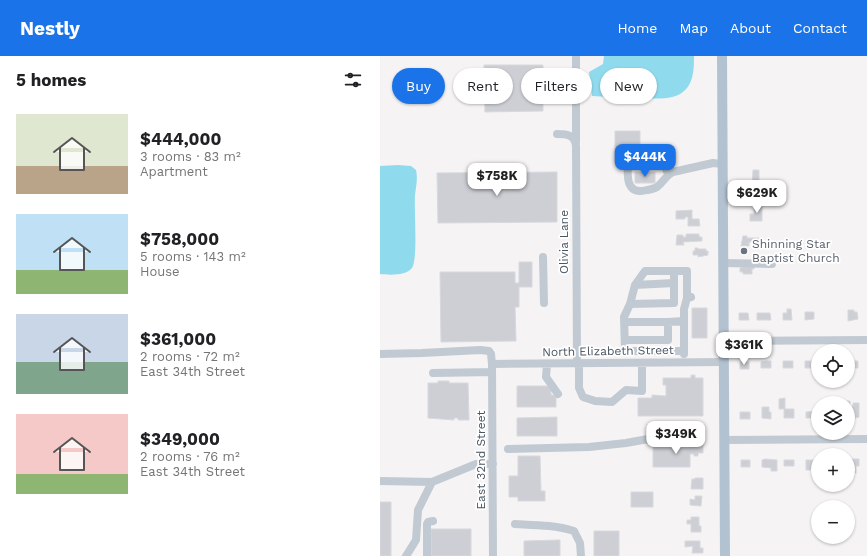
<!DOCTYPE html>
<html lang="en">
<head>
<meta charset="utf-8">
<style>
	body { margin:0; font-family:"Work Sans",sans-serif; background:#f6f6f6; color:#202124; height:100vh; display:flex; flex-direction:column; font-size:15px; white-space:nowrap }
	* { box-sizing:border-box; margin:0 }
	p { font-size:13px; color:#757577 }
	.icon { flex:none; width:22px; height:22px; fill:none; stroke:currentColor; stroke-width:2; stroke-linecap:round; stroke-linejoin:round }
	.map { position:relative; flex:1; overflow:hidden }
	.side { display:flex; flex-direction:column; background:#fff; width:380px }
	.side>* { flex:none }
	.banner { position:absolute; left:12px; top:12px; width:380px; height:36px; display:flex; gap:8px }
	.tools { position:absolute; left:431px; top:288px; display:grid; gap:8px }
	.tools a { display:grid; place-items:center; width:44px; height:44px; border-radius:50%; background:#fff; box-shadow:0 1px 3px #0004; font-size:20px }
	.price { position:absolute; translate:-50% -34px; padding:0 9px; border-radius:8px; background:#fff; color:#222; font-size:13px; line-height:26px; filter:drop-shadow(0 1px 2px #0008) }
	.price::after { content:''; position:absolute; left:50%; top:24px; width:12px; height:9px; margin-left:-6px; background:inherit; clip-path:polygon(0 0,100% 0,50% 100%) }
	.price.current { background:#1a73e8; color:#fff }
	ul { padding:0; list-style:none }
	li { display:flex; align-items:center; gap:12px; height:100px; padding:0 16px }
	li span { display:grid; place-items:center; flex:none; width:112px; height:80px; border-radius:0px; color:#555 }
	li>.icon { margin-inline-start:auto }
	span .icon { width:48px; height:48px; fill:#fffc; stroke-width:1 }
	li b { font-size:17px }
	h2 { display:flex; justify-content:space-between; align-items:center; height:48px; padding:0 16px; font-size:17px }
	.pill { padding:0 14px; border-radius:18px; background:#fff; box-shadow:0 1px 3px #0004; font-size:14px; line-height:36px }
	.pill.current { background:#1a73e8; color:#fff }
	header { display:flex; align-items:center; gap:24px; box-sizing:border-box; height:56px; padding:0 20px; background:#1a73e8; color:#fff }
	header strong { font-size:19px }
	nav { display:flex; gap:22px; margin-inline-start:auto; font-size:14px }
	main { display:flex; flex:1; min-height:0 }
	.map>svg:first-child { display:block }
	.water { fill:#90daee }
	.building { fill:#cdcfd5; stroke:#d7d9de }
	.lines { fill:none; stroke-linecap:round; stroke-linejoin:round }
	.minor { stroke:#c1cad2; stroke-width:8 }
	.major { stroke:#b3c2d1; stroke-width:10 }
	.worship-dot { fill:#6b7280; stroke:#fff; stroke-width:1.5 }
	.labels { text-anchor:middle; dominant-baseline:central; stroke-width:3.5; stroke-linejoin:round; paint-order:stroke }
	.street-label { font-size:12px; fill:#4a5661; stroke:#fff }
	.worship-label { font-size:12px; fill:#5b616d; stroke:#fff; text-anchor:start }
</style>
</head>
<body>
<header>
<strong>Nestly</strong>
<nav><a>Home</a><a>Map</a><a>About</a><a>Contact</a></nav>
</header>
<main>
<section class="side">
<h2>5 homes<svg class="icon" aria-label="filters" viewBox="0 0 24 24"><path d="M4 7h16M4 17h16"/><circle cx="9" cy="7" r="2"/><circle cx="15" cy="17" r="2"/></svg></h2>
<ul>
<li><span style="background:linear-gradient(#dfe7d0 65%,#b9a48a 0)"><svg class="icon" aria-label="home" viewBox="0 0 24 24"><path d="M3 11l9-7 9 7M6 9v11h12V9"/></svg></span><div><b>$444,000</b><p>3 rooms · 83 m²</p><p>Apartment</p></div></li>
<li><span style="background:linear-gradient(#bfe0f5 70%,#8fb573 0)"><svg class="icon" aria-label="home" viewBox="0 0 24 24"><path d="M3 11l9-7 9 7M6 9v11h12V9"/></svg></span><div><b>$758,000</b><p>5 rooms · 143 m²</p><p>House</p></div></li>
<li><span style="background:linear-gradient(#c9d6e8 60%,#7fa58c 0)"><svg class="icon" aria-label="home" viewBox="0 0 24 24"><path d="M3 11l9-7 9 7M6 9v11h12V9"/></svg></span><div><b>$361,000</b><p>2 rooms · 72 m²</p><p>East 34th Street</p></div></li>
<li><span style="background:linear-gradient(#f6c9c9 75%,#8fb573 0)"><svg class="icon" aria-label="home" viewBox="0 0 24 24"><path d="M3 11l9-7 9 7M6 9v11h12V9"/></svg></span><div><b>$349,000</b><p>2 rooms · 76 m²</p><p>East 34th Street</p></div></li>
</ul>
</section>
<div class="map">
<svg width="487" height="500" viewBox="0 0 487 500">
	<rect width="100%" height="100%" fill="#f5f3f3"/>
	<path class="water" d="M224 0H314C314 11 314 27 304 35 292 47 262 41 247 41 235 41 224 41 212 40L209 16 223 8Z
		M18 109 31 110 36 114C38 123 36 130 35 139 34 152 38 204 32 212 26 220 9 219 0 218V110Z"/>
	<path class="building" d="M104 9H163V55L105 56Z
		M235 75H260V96H235Z
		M373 114H379V133H372Z
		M177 116V166L58 167 57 117Z
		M255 116H275V127H255Z
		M374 149H382V165H370V158H374Z
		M312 154V163H319L320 170H308V161H305V163H296V155Z
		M306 178H319V181H322V185L303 186 304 189H296L297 179H303V181H306Z
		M363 180H367V182H379V186H369V190H361Z
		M315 192H318V193H326V195H328V199L318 201V199H313V195H315Z
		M139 206H152V231H139V251H135L136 285 61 286 60 216H135V227H139Z
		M363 211H374V213H372V218H363V216H360V212Z
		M312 252H327V282H312Z
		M407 253H411L412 264H403V257H407Z
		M468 254H474V256H477L478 263 468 265Z
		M425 256H434V263L425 264Z
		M359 257H368L369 264H359Z
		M377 257H390L391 264H377Z
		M386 305H391V312H381V306Z
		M403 305H413V312H403Z
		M425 305H434L435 314H432V312H425Z
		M469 305H478V312H469Z
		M360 306H369V313H360Z
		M311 319H315V322H323V360H258V342H272V339L286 340V329H283V322H311Z
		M58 325H69V327H88L89 364H78V362H74V364L48 362V327H58Z
		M137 330H171V339H176V351H137Z
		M405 342V353H414V362H404V353H399V343Z
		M465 345H470V350H473V347H479V361L475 362V363L469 364 468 347H465Z
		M382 351H389V356H391V363L382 362Z
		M438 355V362H426V356Z
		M360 356H370V363H360Z
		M177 361V380H137V362Z
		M310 386H323V397H318V400H314V398H310V411H273V391H310Z
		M138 400H160L161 435H165V445H138V441H129V420H138Z
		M385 403 397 404V415H391V412L382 411V404Z
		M469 403H479V410H476V417H470Z
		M361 404H370V411H361Z
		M404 404H414V410H404Z
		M426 404H435V411H433V414H426Z
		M315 422H323V433H311L312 423H315Z
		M251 436H273V451H251Z
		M315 440H322L321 450 310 449V443L315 444Z
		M0 446H11V500H0Z
		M311 461H319V470H321V476H311V468H307V464H311Z
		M51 473H91V500H51Z
		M214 475H239V500H214Z
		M180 484V500H144V485Z
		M305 485H320V492H323V497H312L313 490 305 491Z"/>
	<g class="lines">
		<path class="minor" d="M196 0V86
			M177 78C187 78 195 79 196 90L197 308
			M284 99V109
			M248 102C248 113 244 136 261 135 266 134 272 134 277 131 283 127 285 120 293 116L333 107 342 108
			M248 109H284L288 118
			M163 201 164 247
			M343 207 392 208
			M294 215V227L255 229 265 215H307V242L311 241
			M255 229 250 248 294 247V227
			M250 248 244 261 245 295H304
			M244 266H288V284H245
			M288 266 304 265
			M344 285 487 284
			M0 298 42 297 100 294 109 295 111 298 112 308 113 500
			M304 298V253L307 242
			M112 308 343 306
			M167 308 166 321 178 338
			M199 308V332L203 341 215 345 232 346 246 334 262 335V307
			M53 317 112 316
			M344 384 487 383
			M128 393 209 391 246 387 279 381
			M0 425 52 426
			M135 468C155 469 175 469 194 475L200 487 201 500
			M26 500 36 484 38 454 52 426 96 408H113
			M47 500V468L48 466 53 465"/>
		<path class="major" d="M342 0 345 500"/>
	</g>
	<circle class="worship-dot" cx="364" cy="195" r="4"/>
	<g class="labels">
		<g class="street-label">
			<text transform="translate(184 186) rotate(-90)">Olivia Lane</text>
			<text transform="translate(228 295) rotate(-1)">North Elizabeth Street</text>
			<text transform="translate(101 404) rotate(-90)">East 32nd Street</text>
		</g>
		<g class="worship-label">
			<text x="372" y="188">Shinning Star<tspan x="372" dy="14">Baptist Church</tspan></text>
		</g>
	</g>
</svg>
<div class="tools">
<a><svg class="icon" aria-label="locate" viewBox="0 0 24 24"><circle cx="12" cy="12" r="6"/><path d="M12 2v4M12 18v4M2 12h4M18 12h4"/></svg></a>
<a><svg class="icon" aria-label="layers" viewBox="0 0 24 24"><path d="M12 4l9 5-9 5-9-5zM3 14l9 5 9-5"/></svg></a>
<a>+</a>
<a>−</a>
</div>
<b class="price current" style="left:265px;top:122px">$444K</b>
<b class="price" style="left:117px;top:141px">$758K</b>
<b class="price" style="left:377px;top:158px">$629K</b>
<b class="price" style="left:364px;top:310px">$361K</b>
<b class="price" style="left:296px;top:399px">$349K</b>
<div class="banner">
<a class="pill current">Buy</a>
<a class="pill">Rent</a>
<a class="pill">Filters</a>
<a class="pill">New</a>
</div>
</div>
</main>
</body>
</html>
